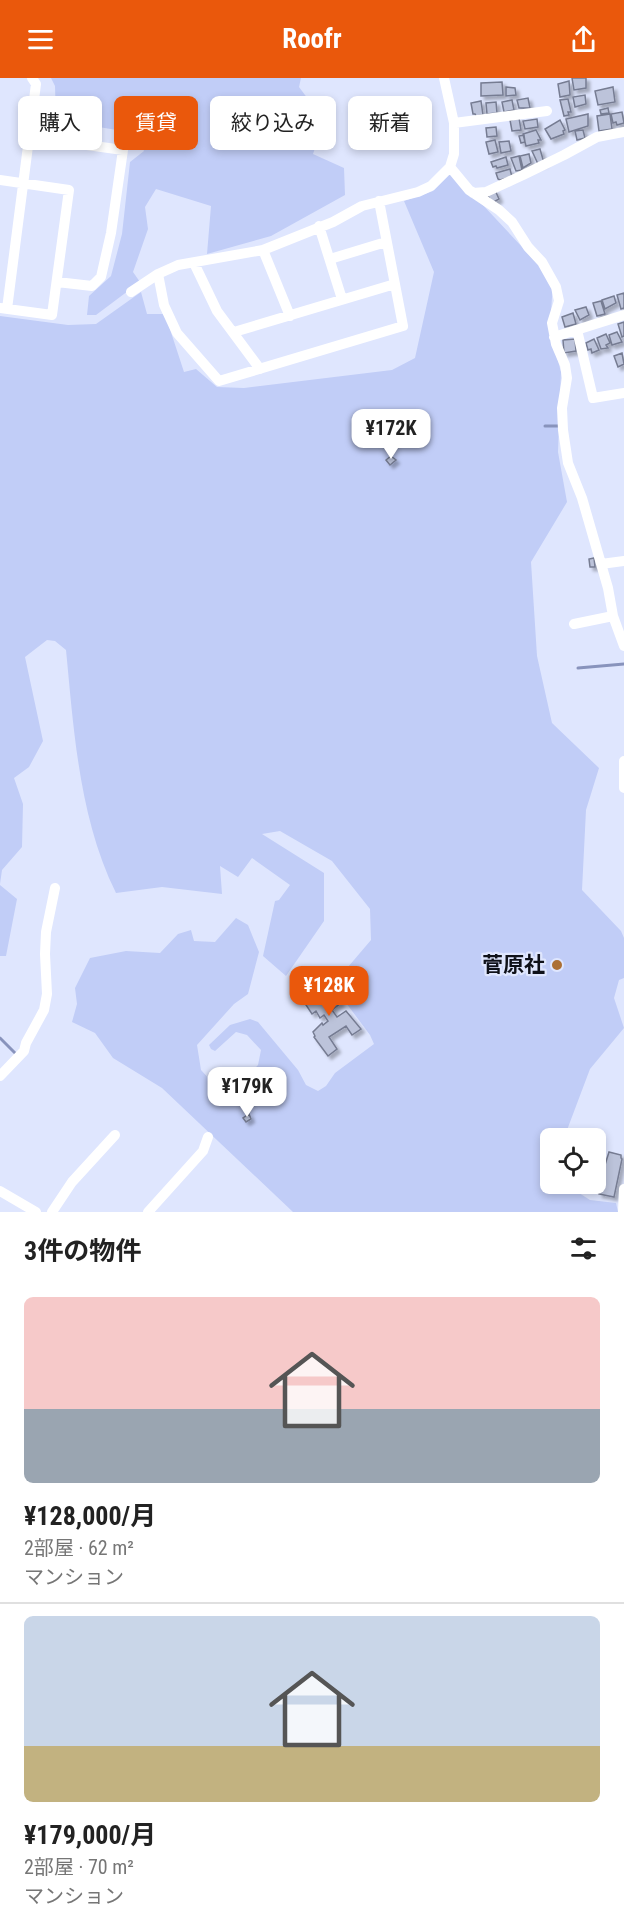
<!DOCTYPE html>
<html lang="ja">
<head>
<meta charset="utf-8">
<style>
	body { margin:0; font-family:"Roboto Condensed","Noto Sans JP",sans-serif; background:#f6f6f6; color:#222; height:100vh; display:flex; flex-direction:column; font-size:22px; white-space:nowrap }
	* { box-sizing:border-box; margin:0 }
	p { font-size:20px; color:#767676 }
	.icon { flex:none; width:33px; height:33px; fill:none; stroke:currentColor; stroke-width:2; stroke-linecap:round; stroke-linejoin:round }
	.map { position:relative; height:1134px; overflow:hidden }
	.side { display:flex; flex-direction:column; background:#fff; flex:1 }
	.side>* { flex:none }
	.top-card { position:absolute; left:18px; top:18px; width:588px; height:54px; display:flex; gap:12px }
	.buttons { position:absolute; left:540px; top:1050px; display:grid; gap:12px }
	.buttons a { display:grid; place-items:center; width:66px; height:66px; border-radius:9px; background:#fff; box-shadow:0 3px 9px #0003; font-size:30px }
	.price { position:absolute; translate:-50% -51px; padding:0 14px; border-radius:12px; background:#fff; color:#222; font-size:20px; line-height:39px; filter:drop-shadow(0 2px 3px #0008) }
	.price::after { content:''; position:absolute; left:50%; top:36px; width:18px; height:14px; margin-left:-9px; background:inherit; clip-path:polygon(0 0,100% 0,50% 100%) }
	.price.current { background:#ea580c; color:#fff }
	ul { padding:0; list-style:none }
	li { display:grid; align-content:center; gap:12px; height:318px; padding:0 24px }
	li+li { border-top:2px solid #e0e0e0 }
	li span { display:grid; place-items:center; height:186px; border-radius:9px; color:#555 }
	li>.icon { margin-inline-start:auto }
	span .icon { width:108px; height:108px; fill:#fffc; stroke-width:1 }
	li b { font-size:26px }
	h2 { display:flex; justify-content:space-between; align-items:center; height:72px; padding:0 24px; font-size:26px }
	.pill { padding:0 21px; border-radius:9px; background:#fff; box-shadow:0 3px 9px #0003; font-size:21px; line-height:54px }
	.pill.current { background:#ea580c; color:#fff }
	header { display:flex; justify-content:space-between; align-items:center; height:78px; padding:0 24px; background:#ea580c; color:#fff; font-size:27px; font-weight:700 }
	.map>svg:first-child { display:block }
	.green { fill:#c1cdf7 }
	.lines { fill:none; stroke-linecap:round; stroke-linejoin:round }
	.stream { stroke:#8893bc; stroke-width:3 }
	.building { fill:#bcc3da; stroke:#767c92; stroke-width:1.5; filter:url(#shadow) }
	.minor { stroke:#fff; stroke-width:10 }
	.poi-dot { fill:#ac6f33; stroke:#dfe6fe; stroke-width:2 }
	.labels { text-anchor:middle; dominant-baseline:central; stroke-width:4.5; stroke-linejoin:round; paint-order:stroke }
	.poi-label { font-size:21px; font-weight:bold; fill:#0f1119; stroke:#dfe6fe; text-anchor:end }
</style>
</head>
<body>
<header><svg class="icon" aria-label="menu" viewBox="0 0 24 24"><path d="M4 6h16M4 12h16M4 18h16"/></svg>Roofr<svg class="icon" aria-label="share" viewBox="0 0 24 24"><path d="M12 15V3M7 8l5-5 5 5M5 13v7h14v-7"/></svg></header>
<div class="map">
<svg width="624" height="1134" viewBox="0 0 624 1134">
	<defs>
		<filter id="shadow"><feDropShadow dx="3.5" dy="3.5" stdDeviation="1.5" flood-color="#0004"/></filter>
	</defs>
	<rect width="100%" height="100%" fill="#dfe6fe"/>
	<path class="green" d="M51 0H301L299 9 311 25 327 35 313 76 344 90 345 117 271 158 207 176 211 128 156 111 145 129 148 151 133 194 140 204 96 237H87L89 218 111 198 122 156 130 84 144 73 135 55 56 42 55 8Z
		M452 94 553 202 550 253 561 294 558 374 567 424 531 484 537 578 552 645 599 690 586 732 582 812 621 853 624 860V900L619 902 614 920 624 950 590 991 564 1060H550V1106H565L590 1122 616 1125 618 1134H293L162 1010 113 980 95 955 72 944 77 926 75 910 90 880 126 873 160 875 178 856 191 852 194 863 215 864 236 840 248 847 259 874 248 916 234 926 197 967 201 992 213 1005 238 1008 258 987 261 972 247 957 236 954 215 973 211 971 209 967 230 947 250 941 258 944 298 992 306 1007 318 1013 326 1008 335 995 374 966 370 957 329 902 330 889H348L371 862 370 831 332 783 280 753 262 756 324 795V843L286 898 263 878 275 823 279 822 290 807 252 780 238 799 220 788 222 816 162 809 116 815C79 740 74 653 66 572L55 563 47 562 25 579 43 663 29 689 14 700 23 726 22 769 2 792 0 806V238L68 247 96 246 141 214 147 236H165L184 294 196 291 217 309 244 310 392 292 415 280 434 194 404 123 433 113Z
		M0 807 17 821 6 878H0Z"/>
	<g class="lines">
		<path class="stream" d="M545 348H560
			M578 590 624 586
			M0 960 16 976"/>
	</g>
	<path class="building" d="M572 0H586V10L574 12Z
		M569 3 570 17 560 19 558 6Z
		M502 4 503 17 481 18V5Z
		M506 9 515 10 516 17 506 18Z
		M613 9 615 24 598 27 595 13Z
		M585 17 586 26 575 29 573 19Z
		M528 20 530 30H519L517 22Z
		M568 21 571 34H568L569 37 564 38 560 22Z
		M512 22 514 32 504 34 502 24Z
		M481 23 483 37 476 38 475 36H473L471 25Z
		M496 24 497 35 487 36 486 25Z
		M608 30 609 35 601 36 600 32Z
		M622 34 624 45 617 47 616 44 613 45 611 36Z
		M588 36V48L569 54 566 41Z
		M610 36 612 51 599 53 597 38Z
		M519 40 521 52 512 53 510 42Z
		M537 41 538 49 525 51 523 43Z
		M560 42 565 52 563 53 564 56 551 61 545 51Z
		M41 46 47 47V53H40Z
		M496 49 497 58 487 59 486 50Z
		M536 52 541 62H538L539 65 526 68 523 56Z
		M583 52 585 60 577 62 575 53Z
		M524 57 525 64 521 65 519 58Z
		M495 62 498 74 489 76 486 64Z
		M509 63 511 73 501 75 499 64Z
		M540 71 544 85 538 86 532 73Z
		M529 76 531 85 523 90 520 78Z
		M519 78 522 92 516 93 511 80Z
		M506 79 508 87 497 90 496 88 493 89 491 84Z
		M510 91 512 99 500 102 498 101 496 95Z
		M495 112 499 121 492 125 487 116Z
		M624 215V230L621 231 617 217Z
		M614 218 616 225 605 231 602 222Z
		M601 223 605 236 597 238 593 225Z
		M586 229 589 237 580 242 575 232Z
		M573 235 576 246 565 249 562 239Z
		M624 244V258L622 259 618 246Z
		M617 254 622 264 612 267 609 257Z
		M606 256 610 265 606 267 608 270 601 271 597 260Z
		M575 261 576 273 564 275 563 262Z
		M594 261 599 272 592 275 591 271 588 272 586 265Z
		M622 275 624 286 618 289 614 278Z
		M391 378 396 382 390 387 386 382Z
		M594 480 595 489H590L589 481Z
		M326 904 341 925 332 932 337 939 346 933 361 951 352 957 346 948 329 959 337 971 328 978 314 959 315 958 313 954 322 945 323 947 328 943 324 937 320 940 316 933 312 936 306 927 310 924 306 919Z
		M249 1036 251 1041 246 1044 243 1040Z
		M609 1074 621 1077V1080L622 1081 614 1119 599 1116 601 1106H599Z"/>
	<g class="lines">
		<path class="minor" d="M454 45 547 33
			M29 59 123 72 111 155 101 199 92 208 57 204
			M450 89 469 112 499 132 512 144 528 169 542 184 556 209 559 223 552 245 556 266 565 287 567 300 562 330 563 352 568 385 582 420 608 510 613 538 624 568
			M0 102 69 112 52 237 0 230
			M473 115 486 114 523 97 564 77 597 59 624 54
			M319 148 342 221
			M263 172 290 238
			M330 181 386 164
			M194 185 217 233 260 291
			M158 196 164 227 177 255 219 303 403 248 379 123
			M131 214 158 196 178 187 263 172 333 144 362 128 418 114 431 108 450 89 454 76V45L444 0
			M7 231 36 6 32 0
			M577 252 593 320 624 315
			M234 254 395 206
			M554 259 624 237
			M601 486 624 483
			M574 546 613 538
			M624 683V710
			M0 998 24 973 26 965 44 932 47 916 45 876 46 854 55 810
			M0 1113 36 1134
			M52 1134 72 1104 115 1057
			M148 1134 203 1073 208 1059
			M623 1134 624 1111"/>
	</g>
	<circle class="poi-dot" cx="557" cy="887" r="6"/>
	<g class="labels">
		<g class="poi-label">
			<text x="545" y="887">菅原社</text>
		</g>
	</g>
</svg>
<div class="buttons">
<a><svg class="icon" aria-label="locate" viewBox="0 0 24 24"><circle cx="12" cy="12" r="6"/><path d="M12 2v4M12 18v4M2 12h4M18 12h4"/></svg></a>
</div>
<b class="price" style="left:391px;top:382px">¥172K</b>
<b class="price current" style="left:329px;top:939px">¥128K</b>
<b class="price" style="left:247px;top:1040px">¥179K</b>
<div class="top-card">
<a class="pill">購入</a>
<a class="pill current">賃貸</a>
<a class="pill">絞り込み</a>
<a class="pill">新着</a>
</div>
</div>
<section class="side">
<h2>3件の物件<svg class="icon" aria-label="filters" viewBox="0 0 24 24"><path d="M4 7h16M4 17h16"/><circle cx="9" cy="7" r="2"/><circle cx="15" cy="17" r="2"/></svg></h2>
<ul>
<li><span style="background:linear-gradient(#f6c9c9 60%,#9aa5b1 0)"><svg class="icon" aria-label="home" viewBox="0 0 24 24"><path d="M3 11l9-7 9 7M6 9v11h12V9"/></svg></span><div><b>¥128,000/月</b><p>2部屋 · 62 m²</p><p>マンション</p></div></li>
<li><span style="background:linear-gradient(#c9d6e8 70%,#c2b280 0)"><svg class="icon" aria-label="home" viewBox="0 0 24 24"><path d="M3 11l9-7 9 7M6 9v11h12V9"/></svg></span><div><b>¥179,000/月</b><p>2部屋 · 70 m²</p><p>マンション</p></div></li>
</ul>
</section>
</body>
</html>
